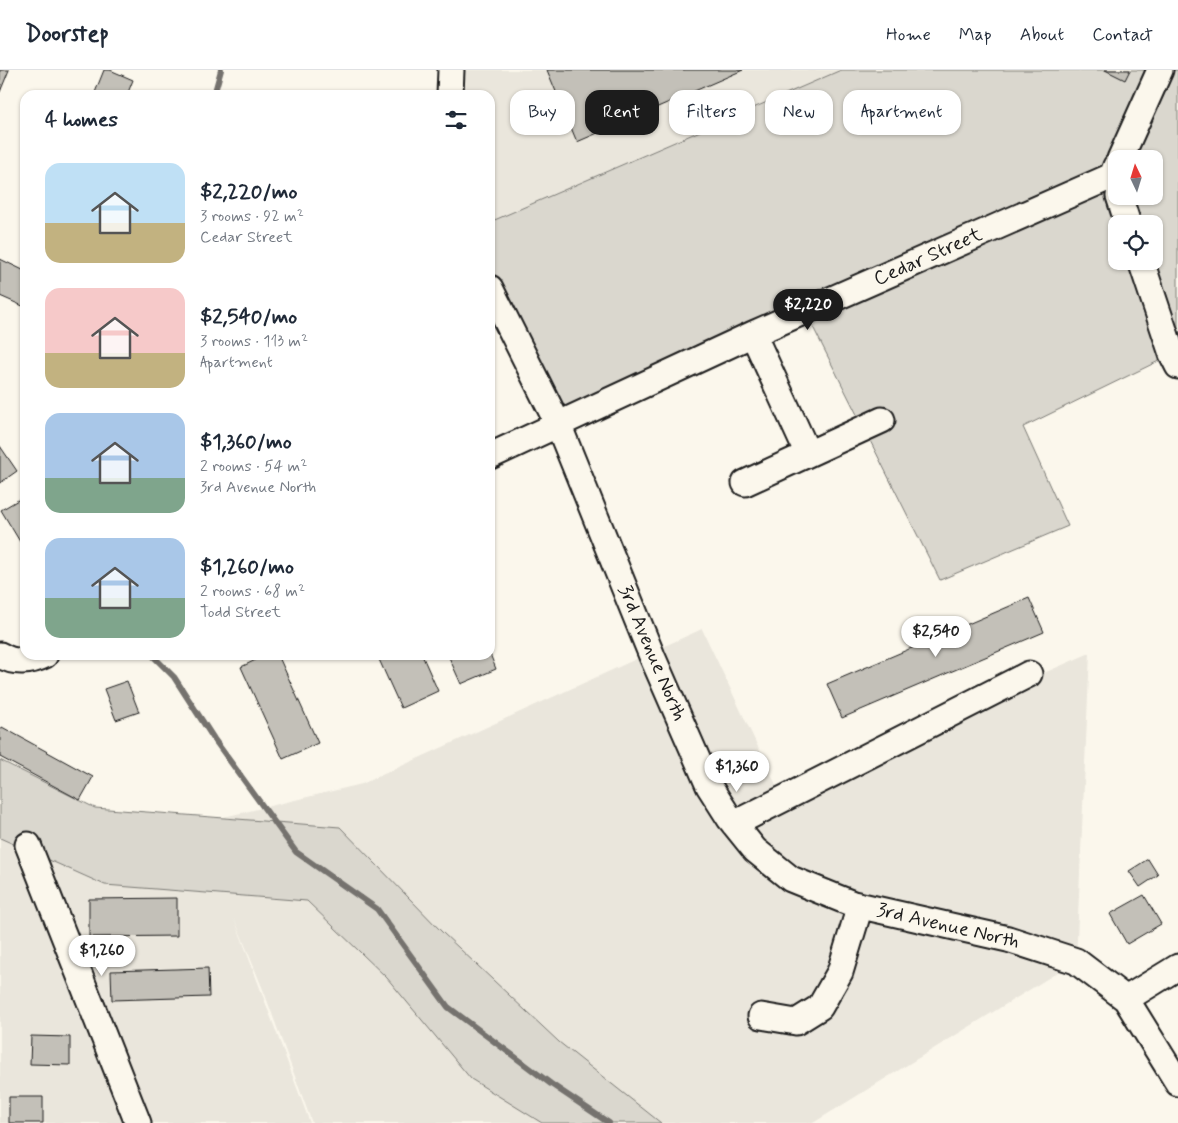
<!DOCTYPE html>
<html lang="en">
<head>
<meta charset="utf-8">
<style>
	body { margin:0; font-family:Mynerve,sans-serif; background:#f2f2f3; color:#1f2937; height:100vh; display:flex; flex-direction:column; font-size:19px; white-space:nowrap }
	* { box-sizing:border-box; margin:0 }
	p { font-size:16px; color:#747a83 }
	.icon { flex:none; width:28px; height:28px; fill:none; stroke:currentColor; stroke-width:2; stroke-linecap:round; stroke-linejoin:round }
	.map { position:relative; flex:1; overflow:hidden }
	.drawer { position:absolute; left:20px; top:20px; width:475px; height:570px; display:flex; flex-direction:column; background:#fff; border-radius:15px; box-shadow:0 1px 4px #0004 }
	.drawer>* { flex:none }
	.guide { position:absolute; left:510px; top:20px; width:475px; height:45px; display:flex; gap:10px }
	.needle { width:32px; rotate:356deg }
	.tools { position:absolute; left:1108px; top:80px; display:grid; gap:10px }
	.tools a { display:grid; place-items:center; width:55px; height:55px; border-radius:10px; background:#fff; box-shadow:0 1px 4px #0004; font-size:25px }
	.price { position:absolute; translate:-50% -42px; padding:0 11px; border-radius:18px; background:#fff; color:#222; font-size:16px; line-height:32px; filter:drop-shadow(0 1px 2px #0008) }
	.price::after { content:''; position:absolute; left:50%; top:30px; width:15px; height:11px; margin-left:-8px; background:inherit; clip-path:polygon(0 0,100% 0,50% 100%) }
	.price.current { background:#1c1c1c; color:#fff }
	ul { padding:0; list-style:none }
	li { display:flex; align-items:center; gap:15px; height:125px; padding:0 25px }
	li span { display:grid; place-items:center; flex:none; width:140px; height:100px; border-radius:15px; color:#555 }
	li>.icon { margin-inline-start:auto }
	span .icon { width:60px; height:60px; fill:#fffc; stroke-width:1 }
	li b { font-size:21px }
	h2 { display:flex; justify-content:space-between; align-items:center; height:60px; padding:0 25px; font-size:21px }
	.chip { padding:0 18px; border-radius:15px; background:#fff; box-shadow:0 1px 4px #0004; font-size:18px; line-height:45px }
	.chip.current { background:#1c1c1c; color:#fff }
	header { display:flex; align-items:center; gap:30px; box-sizing:border-box; height:70px; padding:0 25px; background:#fff; border-bottom:1px solid #e0e1e3 }
	header strong { font-size:24px }
	nav { display:flex; gap:28px; margin-inline-start:auto; font-size:18px }
	.map>svg:first-child { display:block }
	.built { fill:#eae6dc }
	.green { fill:#dad7ce; stroke:#7b7a75; fill-rule:evenodd }
	.lines { fill:none; stroke-linecap:round; stroke-linejoin:round }
	.stream { stroke:#74726e; stroke-width:6 }
	.building { fill:#c3c0b8; stroke:#1c1c1c }
	.minor-casing { stroke:#1c1c1c; stroke-width:29 }
	.minor { stroke:#fbf7ec; stroke-width:25 }
	.labels { text-anchor:middle; dominant-baseline:central; stroke-width:5; stroke-linejoin:round; paint-order:stroke }
	.street-label { font-size:20px; fill:#1c1c1c; stroke:#fbf7ec }
</style>
</head>
<body>
<header>
<strong>Doorstep</strong>
<nav><a>Home</a><a>Map</a><a>About</a><a>Contact</a></nav>
</header>
<div class="map">
<svg width="1178" height="1053" viewBox="0 0 1178 1053">
	<rect width="100%" height="100%" fill="#fbf7ec"/>
	<filter id="ink" filterUnits="userSpaceOnUse"><feTurbulence type="fractalNoise" baseFrequency=".02" numOctaves="2"/><feDisplacementMap in="SourceGraphic" scale="10" xChannelSelector="R" yChannelSelector="G"/><feConvolveMatrix kernelMatrix="1 2 1 2 8 2 1 2 1" color-interpolation-filters="sRGB"/></filter>
	<g filter="url(#ink)">
		<path class="built" d="M453 0H841L490 152V25H452Z
			M702 559 778 719 1090 583 1076 891 813 1053H312L264 922 234 848 310 1053H0V768L105 815 224 747 362 714Z"/>
		<path class="green" d="M841 0H1178V296L1171 285 1023 357 1068 456 940 510 805 241 558 354 490 218V152ZM1116 89H1154V126H1116ZM1116 154H1154V191H1116Z
			M0 690 95 738 340 757 443 863 559 972 661 1053H542L471 1009 387 908 307 831 105 815 0 768Z"/>
		<g class="lines">
			<path class="stream" d="M214 25 221 0
				M152 585 174 607 214 669 296 782 377 839 448 937 551 1014 609 1053"/>
		</g>
		<path class="building" d="M0 0H9L0 22Z
			M104 0H110L133 10 127 25H94Z
			M547 0H743L577 72Z
			M1105 0H1130L1125 10Z
			M0 189 25 201V237L0 226Z
			M0 376 17 401 0 413Z
			M25 426V480L1 440Z
			M1029 528 1044 562 842 648 827 614Z
			M490 584 496 599 461 614 448 585Z
			M266 585H278L318 673 283 689 241 597Z
			M377 585H422L438 621 401 638Z
			M127 611 139 642 116 650 104 619Z
			M2 657 93 707 80 730 0 687V662Z
			M1148 789 1158 805 1140 817 1129 801Z
			M1144 825 1161 854 1127 874 1110 844Z
			M177 828V866L89 867V829Z
			M208 898 209 927 112 930 111 901Z
			M31 966 70 967V995L30 994Z
			M9 1027H43V1053H9Z"/>
		<g class="lines">
			<g class="minor-casing">
				<path id="minor" d="M450 25 451 0
					M1120 89 1160 0
					M1119 126 1128 154
					M1141 191 1172 284 1178 296
					M490 218 558 354 652 586 709 716 730 749 755 780 791 809 853 834 1008 869 1076 891 1126 929 1178 1013
					M753 264 808 384 882 350
					M490 386 753 264 1112 106 1116 96
					M745 413 808 384
					M0 585C14 594 31 592 45 585
					M734 754 1029 604
					M28 775 138 1053
					M1126 929 1178 897
					M761 946 796 952 820 937 840 902 860 836"/>
			</g>
			<use href="#minor" class="minor"/>
		</g>
	</g>
	<g class="labels">
		<g class="street-label">
			<text transform="translate(928 187) rotate(-24)">Cedar Street</text>
			<text transform="translate(652 583) rotate(67)">3rd Avenue North</text>
			<text transform="translate(948 856) rotate(13)">3rd Avenue North</text>
		</g>
	</g>
</svg>
<div class="tools">
<a><svg class="needle" viewBox="-14 -14 28 28"><path d="M0-13l5 13h-10z" fill="#e53935"/><path d="M0 13l5-13h-10z" fill="#747a83"/></svg></a>
<a><svg class="icon" aria-label="locate" viewBox="0 0 24 24"><circle cx="12" cy="12" r="6"/><path d="M12 2v4M12 18v4M2 12h4M18 12h4"/></svg></a>
</div>
<b class="price current" style="left:808px;top:261px">$2,220</b>
<b class="price" style="left:936px;top:588px">$2,540</b>
<b class="price" style="left:737px;top:723px">$1,360</b>
<b class="price" style="left:102px;top:907px">$1,260</b>
<div class="guide">
<a class="chip">Buy</a>
<a class="chip current">Rent</a>
<a class="chip">Filters</a>
<a class="chip">New</a>
<a class="chip">Apartment</a>
</div>
<section class="drawer">
<h2>4 homes<svg class="icon" aria-label="filters" viewBox="0 0 24 24"><path d="M4 7h16M4 17h16"/><circle cx="9" cy="7" r="2"/><circle cx="15" cy="17" r="2"/></svg></h2>
<ul>
<li><span style="background:linear-gradient(#bfe0f5 60%,#c2b280 0)"><svg class="icon" aria-label="home" viewBox="0 0 24 24"><path d="M3 11l9-7 9 7M6 9v11h12V9"/></svg></span><div><b>$2,220/mo</b><p>3 rooms · 92 m²</p><p>Cedar Street</p></div></li>
<li><span style="background:linear-gradient(#f6c9c9 65%,#c2b280 0)"><svg class="icon" aria-label="home" viewBox="0 0 24 24"><path d="M3 11l9-7 9 7M6 9v11h12V9"/></svg></span><div><b>$2,540/mo</b><p>3 rooms · 113 m²</p><p>Apartment</p></div></li>
<li><span style="background:linear-gradient(#a9c7e8 65%,#7fa58c 0)"><svg class="icon" aria-label="home" viewBox="0 0 24 24"><path d="M3 11l9-7 9 7M6 9v11h12V9"/></svg></span><div><b>$1,360/mo</b><p>2 rooms · 54 m²</p><p>3rd Avenue North</p></div></li>
<li><span style="background:linear-gradient(#a9c7e8 60%,#7fa58c 0)"><svg class="icon" aria-label="home" viewBox="0 0 24 24"><path d="M3 11l9-7 9 7M6 9v11h12V9"/></svg></span><div><b>$1,260/mo</b><p>2 rooms · 68 m²</p><p>Todd Street</p></div></li>
</ul>
</section>
</div>
</body>
</html>
